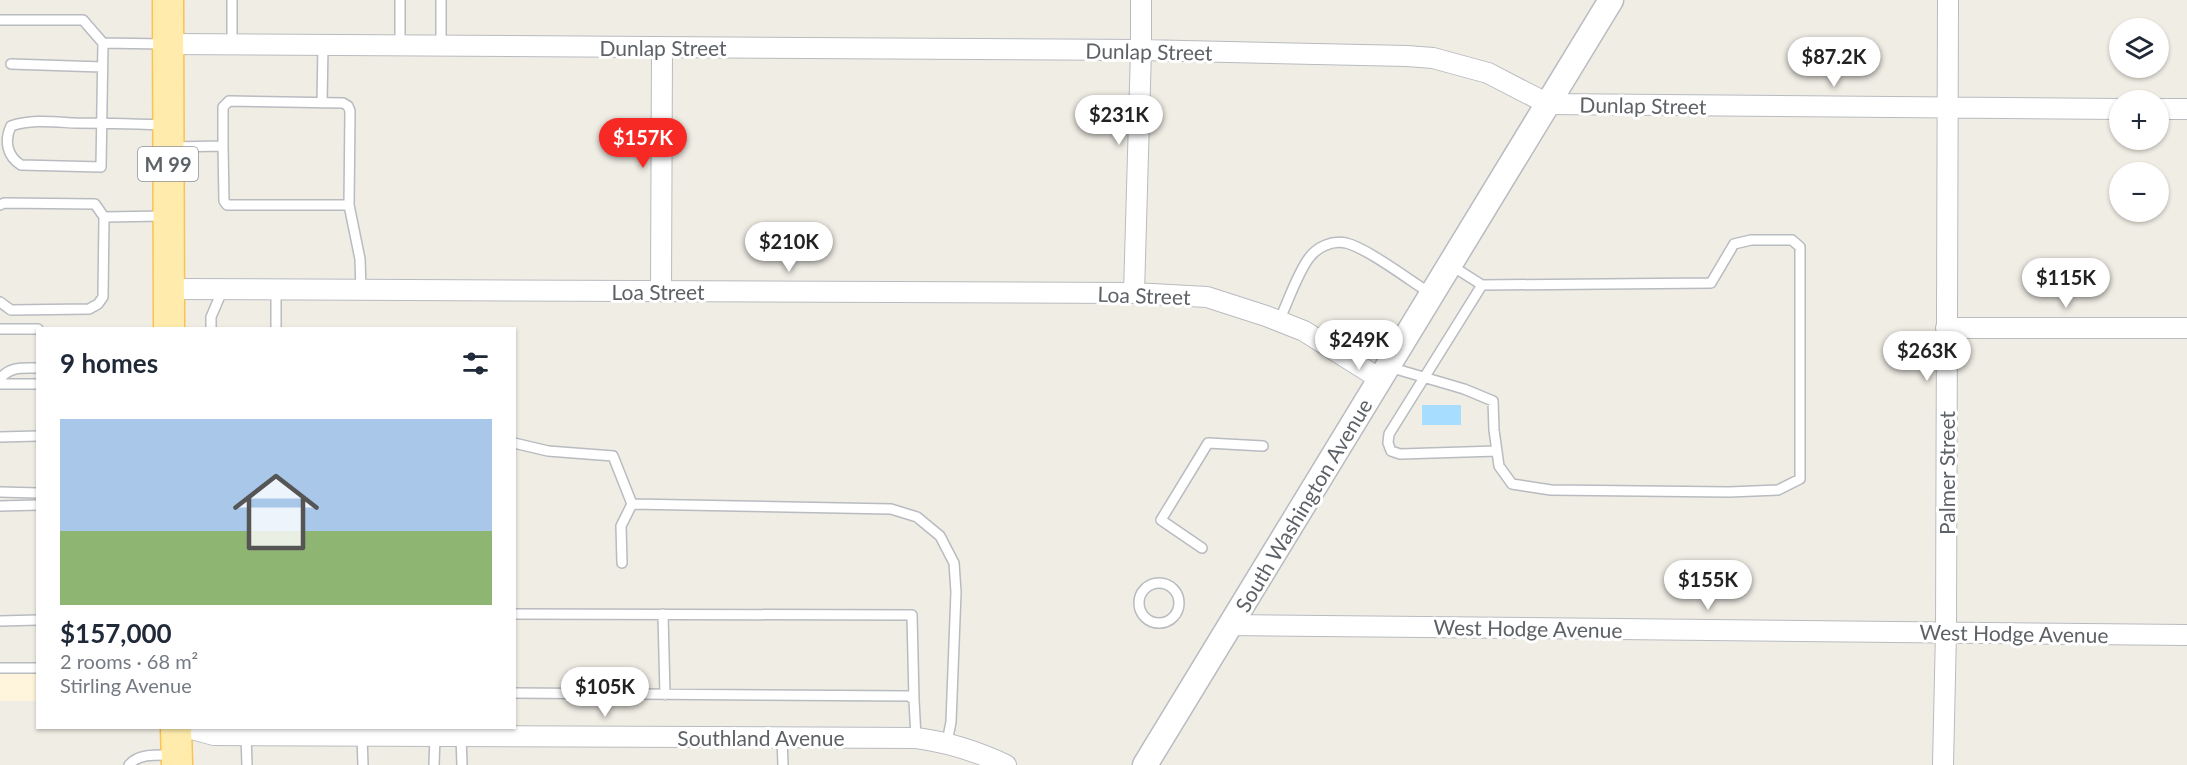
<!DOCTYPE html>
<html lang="en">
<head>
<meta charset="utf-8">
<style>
	body { margin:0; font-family:Lato,sans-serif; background:#f6f6f7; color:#1f2937; height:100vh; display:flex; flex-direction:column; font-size:22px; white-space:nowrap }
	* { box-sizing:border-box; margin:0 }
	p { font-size:20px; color:#747a83 }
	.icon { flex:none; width:33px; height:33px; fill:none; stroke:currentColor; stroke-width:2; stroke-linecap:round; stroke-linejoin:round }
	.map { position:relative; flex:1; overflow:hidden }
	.details { position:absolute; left:36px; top:327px; width:480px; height:402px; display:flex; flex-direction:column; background:#fff; border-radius:0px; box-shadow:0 2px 4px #0004 }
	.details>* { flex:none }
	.controls { position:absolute; left:2109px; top:18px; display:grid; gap:12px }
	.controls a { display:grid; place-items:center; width:60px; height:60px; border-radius:50%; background:#fff; box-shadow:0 2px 4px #0004; font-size:30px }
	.price { position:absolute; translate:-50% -51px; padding:0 14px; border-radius:21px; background:#fff; color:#222; font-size:20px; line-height:39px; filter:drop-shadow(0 2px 3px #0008) }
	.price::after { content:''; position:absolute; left:50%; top:36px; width:18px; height:14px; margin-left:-9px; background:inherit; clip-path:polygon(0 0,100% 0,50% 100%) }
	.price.on { background:#f72925; color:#fff }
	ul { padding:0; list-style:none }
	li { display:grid; align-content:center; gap:12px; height:318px; padding:0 24px }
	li+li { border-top:2px solid #e0e1e3 }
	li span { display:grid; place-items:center; height:186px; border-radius:0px; color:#555 }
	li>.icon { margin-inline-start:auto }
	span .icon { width:108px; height:108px; fill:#fffc; stroke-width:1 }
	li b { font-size:26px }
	h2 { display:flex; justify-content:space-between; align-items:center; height:72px; padding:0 24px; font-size:26px }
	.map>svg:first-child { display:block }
	.commercial { fill:#fff5dc }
	.water { fill:#a7deff }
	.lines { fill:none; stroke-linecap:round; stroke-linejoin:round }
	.service-casing { stroke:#b8bbc0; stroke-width:12 }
	.minor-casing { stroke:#b8bbc0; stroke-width:22 }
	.tertiary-casing { stroke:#b8bbc0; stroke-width:27 }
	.primary-casing { stroke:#fcc252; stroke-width:33 }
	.service { stroke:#fff; stroke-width:9 }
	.minor { stroke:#fff; stroke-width:20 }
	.tertiary { stroke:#fff; stroke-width:24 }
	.primary { stroke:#ffecac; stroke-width:30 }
	.labels { text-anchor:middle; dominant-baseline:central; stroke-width:6; stroke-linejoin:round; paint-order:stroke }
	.shield { fill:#fff; stroke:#8e9195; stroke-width:1.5 }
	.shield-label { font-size:20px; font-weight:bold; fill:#5d6267 }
	.street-label { font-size:21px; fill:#5d6267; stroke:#fff }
</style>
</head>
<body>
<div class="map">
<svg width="2187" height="765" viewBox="0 0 2187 765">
	<rect width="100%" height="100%" fill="#f0ede5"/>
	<path class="commercial" d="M0 672H37V701H0Z"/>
	<path class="water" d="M1422 405H1461V425H1422Z"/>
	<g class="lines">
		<g class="service-casing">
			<path id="service" d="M232 0V45
				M400 0V46
				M441 0V46
				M0 20H83L103 43
				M164 44 103 43 101 167 21 165C7 156 4 141 11 126 32 119 54 122 76 123 106 123 136 124 166 125
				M11 64 102 67
				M322 103 323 46
				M173 147 223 146V107L229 101 343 103 348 106 350 111 349 205H227L224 201 223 146
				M0 205 4 203 95 204 104 217 103 297 98 304 89 309 11 310 0 302
				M349 205 360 259 361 290
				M104 217 165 216
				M1482 285 1389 434 1388 443 1391 451 1400 454 1497 451
				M276 289V328
				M1279 321C1287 304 1298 272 1309 258 1317 247 1332 240 1346 243 1367 248 1409 280 1430 293
				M211 328V317L223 289
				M0 329H38
				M1389 367 1464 389 1493 401 1494 430 1499 466 1512 484 1551 490 1729 492 1778 490 1800 479V247L1792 240H1751L1734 244 1711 283 1482 285 1452 266
				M0 379C10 366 23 368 38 368
				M0 384H38
				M0 437 38 436
				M514 443 548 451 613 456 632 504 621 526 622 563
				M0 492 38 493
				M632 504 891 509 917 517 940 536 954 563 956 592 951 722 947 742
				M0 506 38 505
				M1202 548 1161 520 1208 443 1263 446
				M1139 603a20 20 0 1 1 40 0a20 20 0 1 1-40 0Z
				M514 614 912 615 914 700
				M663 614 665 695
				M0 621 38 620
				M0 668H38
				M514 693 909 696 914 700 916 738
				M246 735 247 765
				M362 736 363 765
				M461 736 462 765
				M782 737 783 765
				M129 765C138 753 159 755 174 755
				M434 765 435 736"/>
		</g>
		<g class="minor-casing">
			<path id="minor" d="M169 44 1141 50 1407 56 1433 58 1488 73 1548 104 2120 109
				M2158 109H2187
				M169 289 1134 293 1207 297 1266 316 1304 331 1380 379
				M661 291 662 47
				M1134 293 1141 50V0
				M1946 328H2187
				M1230 625 2187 635
				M188 728 214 735 916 738C948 742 976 751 1006 765
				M1943 765 1946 632 1948 0"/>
		</g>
		<g class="tertiary-casing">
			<path id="tertiary" d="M1145 765 1611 0"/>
		</g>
		<g class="primary-casing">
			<path id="primary" d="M168 0 169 328
				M176 728 177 765"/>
		</g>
		<use href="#service" class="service"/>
		<use href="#minor" class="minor"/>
		<use href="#tertiary" class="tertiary"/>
		<use href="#primary" class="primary"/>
	</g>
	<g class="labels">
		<rect class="shield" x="138" y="147" width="60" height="34" rx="4.5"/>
		<g class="shield-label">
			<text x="168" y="164">M 99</text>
		</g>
		<g class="street-label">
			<text x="663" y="47">Dunlap Street</text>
			<text transform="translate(1149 51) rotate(1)">Dunlap Street</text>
			<text transform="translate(1643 105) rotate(1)">Dunlap Street</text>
			<text x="658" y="291">Loa Street</text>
			<text transform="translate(1144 295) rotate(2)">Loa Street</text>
			<text transform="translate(1946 473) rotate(-90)">Palmer Street</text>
			<text transform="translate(1303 505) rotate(-59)">South Washington Avenue</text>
			<text transform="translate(1528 628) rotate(1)">West Hodge Avenue</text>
			<text transform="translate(2014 633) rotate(1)">West Hodge Avenue</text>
			<text x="761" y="737">Southland Avenue</text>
		</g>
	</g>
</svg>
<div class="controls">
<a><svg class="icon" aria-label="layers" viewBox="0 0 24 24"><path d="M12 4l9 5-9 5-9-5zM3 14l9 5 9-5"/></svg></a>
<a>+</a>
<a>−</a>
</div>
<b class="price" style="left:1834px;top:88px">$87.2K</b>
<b class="price" style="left:1119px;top:146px">$231K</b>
<b class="price on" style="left:643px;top:169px">$157K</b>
<b class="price" style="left:789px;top:273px">$210K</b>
<b class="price" style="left:2066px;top:309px">$115K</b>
<b class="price" style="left:1359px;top:371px">$249K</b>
<b class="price" style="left:1927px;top:382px">$263K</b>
<b class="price" style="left:1708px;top:611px">$155K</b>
<b class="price" style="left:605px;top:718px">$105K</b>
<section class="details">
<h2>9 homes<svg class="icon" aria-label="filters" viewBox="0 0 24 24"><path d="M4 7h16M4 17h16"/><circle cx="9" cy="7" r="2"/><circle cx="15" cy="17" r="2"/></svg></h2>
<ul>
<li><span style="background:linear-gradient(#a9c7e8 60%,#8fb573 0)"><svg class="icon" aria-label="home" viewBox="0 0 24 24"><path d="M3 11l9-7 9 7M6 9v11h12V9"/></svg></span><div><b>$157,000</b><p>2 rooms · 68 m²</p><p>Stirling Avenue</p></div></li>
</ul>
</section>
</div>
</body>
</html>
